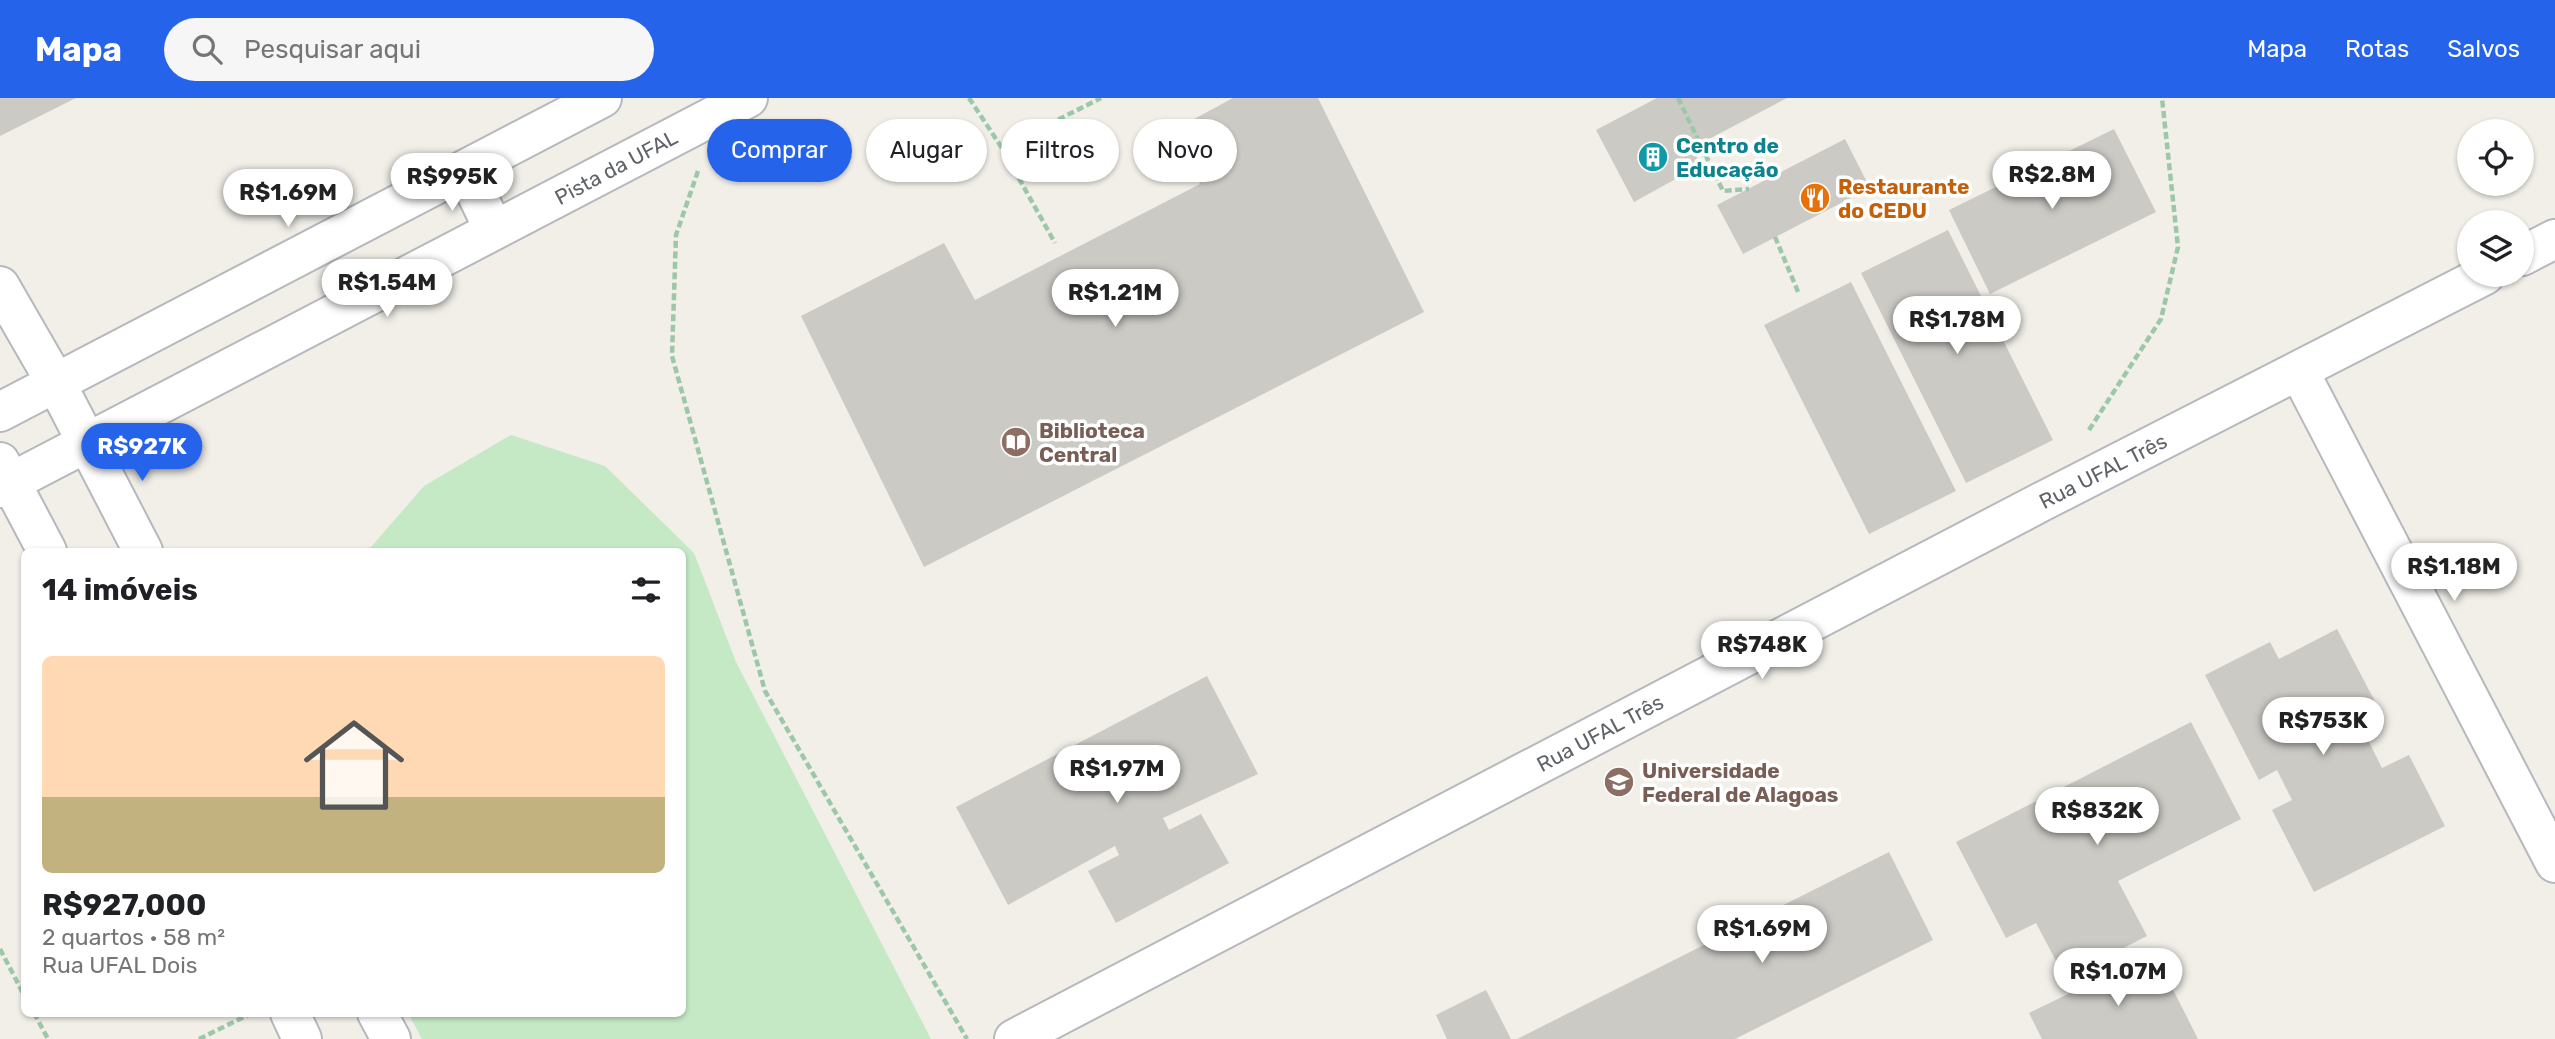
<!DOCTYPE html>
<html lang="pt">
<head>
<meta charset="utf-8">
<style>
	body { margin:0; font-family:Rubik,sans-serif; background:#f6f6f6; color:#202124; height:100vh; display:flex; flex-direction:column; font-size:26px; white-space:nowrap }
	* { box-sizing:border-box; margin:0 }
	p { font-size:23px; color:#757577 }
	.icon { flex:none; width:38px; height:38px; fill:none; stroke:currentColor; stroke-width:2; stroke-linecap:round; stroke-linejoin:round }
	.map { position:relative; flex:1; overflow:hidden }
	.side { position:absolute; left:21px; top:450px; width:665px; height:469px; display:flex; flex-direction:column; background:#fff; border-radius:10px; box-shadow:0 2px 5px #0004 }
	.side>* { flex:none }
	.guide { position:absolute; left:707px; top:21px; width:665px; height:63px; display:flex; gap:14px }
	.buttons { position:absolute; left:2457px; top:21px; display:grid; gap:14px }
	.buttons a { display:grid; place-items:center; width:77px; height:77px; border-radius:50%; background:#fff; box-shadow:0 2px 5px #0004; font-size:35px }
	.price { position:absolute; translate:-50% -60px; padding:0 16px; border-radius:24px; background:#fff; color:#222; font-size:23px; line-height:46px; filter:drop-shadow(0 2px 4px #0008) }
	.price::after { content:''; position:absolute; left:50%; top:42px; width:21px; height:16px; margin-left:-10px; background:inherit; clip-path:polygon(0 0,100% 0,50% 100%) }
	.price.current { background:#2563eb; color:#fff }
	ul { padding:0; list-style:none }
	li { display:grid; align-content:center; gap:14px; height:371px; padding:0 21px }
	li span { display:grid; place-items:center; height:217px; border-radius:10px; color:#555 }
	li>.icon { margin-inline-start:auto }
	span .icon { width:126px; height:126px; fill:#fffc; stroke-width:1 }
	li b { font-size:30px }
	h2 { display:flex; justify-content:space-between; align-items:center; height:84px; padding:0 21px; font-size:30px }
	.chip { padding:0 24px; border-radius:32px; background:#fff; box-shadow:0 2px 5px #0004; font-size:24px; line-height:63px }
	.chip.current { background:#2563eb; color:#fff }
	header { display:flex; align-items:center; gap:42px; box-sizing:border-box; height:98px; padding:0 35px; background:#2563eb; color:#fff }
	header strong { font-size:33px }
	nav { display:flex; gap:38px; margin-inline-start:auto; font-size:24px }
	.search { width:490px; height:63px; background:#f6f6f6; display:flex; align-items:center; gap:18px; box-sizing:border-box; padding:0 24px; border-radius:38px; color:#757577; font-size:26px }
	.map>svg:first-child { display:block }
	.green { fill:#c5e8c5 }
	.building { fill:#cccac5 }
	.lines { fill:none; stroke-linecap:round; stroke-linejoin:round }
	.minor-casing { stroke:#b5b8bc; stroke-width:42 }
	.path { stroke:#9cc7a9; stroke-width:4.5; stroke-dasharray:7 3.5; stroke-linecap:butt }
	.minor { stroke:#fff; stroke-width:38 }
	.labels { text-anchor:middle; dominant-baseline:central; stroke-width:7; stroke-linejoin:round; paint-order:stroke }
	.culture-label { font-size:21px; font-weight:bold; fill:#0d838f; stroke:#fff; text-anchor:start }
	.street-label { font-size:21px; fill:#5f6368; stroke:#fff }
	.food-label { font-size:21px; font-weight:bold; fill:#c56008; stroke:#fff; text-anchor:start }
	.education-label { font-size:21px; font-weight:bold; fill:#785e54; stroke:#fff; text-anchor:start }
</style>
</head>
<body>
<header>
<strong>Mapa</strong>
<div class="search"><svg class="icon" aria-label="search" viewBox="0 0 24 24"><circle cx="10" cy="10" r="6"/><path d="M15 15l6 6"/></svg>Pesquisar aqui</div>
<nav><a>Mapa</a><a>Rotas</a><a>Salvos</a></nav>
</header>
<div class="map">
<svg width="2555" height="941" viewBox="0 0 2555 941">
	<rect width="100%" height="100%" fill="#f1efe8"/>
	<path class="green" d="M511 337 605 368 694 455 736 564 931 941H422L408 915H682V453H360L371 449 424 388Z"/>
	<path class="building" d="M0 0H76L0 38Z
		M1233 0H1318L1424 214 924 469 801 218 944 145 975 202 1200 86 1172 33Z
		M1657 0H1787L1692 50 1701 67 1634 104 1596 32Z
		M2114 31 2156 114 1990 196 1949 112Z
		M1845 41 1870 90 1743 156 1717 107Z
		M1948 132 2053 342 1966 385 1861 175Z
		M1851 184 1956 393 1869 436 1764 227Z
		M2337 531 2381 615 2360 626 2382 670 2409 657 2445 728 2314 794 2272 712 2292 702 2277 672 2259 682 2205 577 2270 544 2279 561Z
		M1207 578 1258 676 1163 720 1169 732 1201 716 1229 765 1116 825 1088 773 1119 757 1115 748 1008 807 956 709Z
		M2191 624 2241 721 2118 783 2147 838 2065 880 2036 825 2006 840 1956 744Z
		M1889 754 1933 842 1735 941H1517Z
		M2154 854 2198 941H2042L2029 915Z
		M1486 892 1511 941H1447L1436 917Z"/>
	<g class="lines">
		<g class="minor-casing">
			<path id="minor" d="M465 72 494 132
				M2522 158 2555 141
				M0 188 56 285 143 453
				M2299 273 2555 765
				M0 314 602 0
				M0 364 47 453
				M0 390 748 0
				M290 915 302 941
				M377 915 391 941
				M1014 941 2043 403 2485 177"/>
		</g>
		<path class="path" d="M969 0 1002 50 1055 145
			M1678 0 1723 93 1749 91
			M1002 50 1101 0
			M698 73 676 137 672 258 765 593 967 941
			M1775 139 1799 196
			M2089 332 2161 221 2178 149 2162 0
			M0 851 24 897
			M34 915 48 941
			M199 941 248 917"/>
		<use href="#minor" class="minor"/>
	</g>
	<defs>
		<g id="building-disc" transform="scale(1.575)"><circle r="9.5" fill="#0f9aa8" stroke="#fff"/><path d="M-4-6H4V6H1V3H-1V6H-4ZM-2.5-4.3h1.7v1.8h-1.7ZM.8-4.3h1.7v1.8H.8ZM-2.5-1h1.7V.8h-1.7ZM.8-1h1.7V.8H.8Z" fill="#fff"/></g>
		<g id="restaurant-disc" transform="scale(1.575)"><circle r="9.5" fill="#e8710a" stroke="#fff"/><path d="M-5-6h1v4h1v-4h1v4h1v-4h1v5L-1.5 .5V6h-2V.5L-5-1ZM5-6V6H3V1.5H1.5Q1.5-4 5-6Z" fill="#fff"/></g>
		<g id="library-disc" transform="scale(1.575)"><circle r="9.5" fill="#8d6e63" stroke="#fff"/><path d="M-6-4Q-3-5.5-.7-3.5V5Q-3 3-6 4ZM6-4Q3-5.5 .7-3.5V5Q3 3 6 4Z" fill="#fff"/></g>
		<g id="university-disc" transform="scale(1.575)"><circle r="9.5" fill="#8d6e63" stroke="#fff"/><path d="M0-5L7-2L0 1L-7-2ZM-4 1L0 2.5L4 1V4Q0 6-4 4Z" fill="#fff"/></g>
	</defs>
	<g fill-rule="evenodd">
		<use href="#building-disc" x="1653" y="59"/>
		<use href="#restaurant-disc" x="1815" y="100"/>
		<use href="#library-disc" x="1016" y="344"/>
		<use href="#university-disc" x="1619" y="684"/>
	</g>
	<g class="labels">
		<g class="culture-label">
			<text x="1676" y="47">Centro de<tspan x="1676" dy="24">Educação</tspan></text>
		</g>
		<g class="street-label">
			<text transform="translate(616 69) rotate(-28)">Pista da UFAL</text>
			<text transform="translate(2103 373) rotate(-27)">Rua UFAL Três</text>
			<text transform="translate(1600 635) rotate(-28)">Rua UFAL Três</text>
		</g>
		<g class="food-label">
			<text x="1838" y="88">Restaurante<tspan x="1838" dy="24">do CEDU</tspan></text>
		</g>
		<g class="education-label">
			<text x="1039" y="332">Biblioteca<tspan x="1039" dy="24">Central</tspan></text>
			<text x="1642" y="672">Universidade<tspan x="1642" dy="24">Federal de Alagoas</tspan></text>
		</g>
	</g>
</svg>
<div class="buttons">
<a><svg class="icon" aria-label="locate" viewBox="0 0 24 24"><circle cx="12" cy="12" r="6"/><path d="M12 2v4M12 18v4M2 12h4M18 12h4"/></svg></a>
<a><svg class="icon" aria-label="layers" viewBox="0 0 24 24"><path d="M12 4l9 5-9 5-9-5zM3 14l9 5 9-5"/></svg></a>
</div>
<b class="price" style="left:2052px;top:113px">R$2.8M</b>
<b class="price" style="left:452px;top:115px">R$995K</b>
<b class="price" style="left:288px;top:131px">R$1.69M</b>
<b class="price" style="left:387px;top:221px">R$1.54M</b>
<b class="price" style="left:1115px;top:231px">R$1.21M</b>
<b class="price" style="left:1957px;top:258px">R$1.78M</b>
<b class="price current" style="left:142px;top:385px">R$927K</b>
<b class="price" style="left:2454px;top:505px">R$1.18M</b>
<b class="price" style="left:1762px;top:583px">R$748K</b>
<b class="price" style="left:2323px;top:659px">R$753K</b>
<b class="price" style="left:1117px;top:707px">R$1.97M</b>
<b class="price" style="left:2097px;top:749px">R$832K</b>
<b class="price" style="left:1762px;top:867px">R$1.69M</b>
<b class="price" style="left:2118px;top:910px">R$1.07M</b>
<div class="guide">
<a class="chip current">Comprar</a>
<a class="chip">Alugar</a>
<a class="chip">Filtros</a>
<a class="chip">Novo</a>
</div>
<section class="side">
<h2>14 imóveis<svg class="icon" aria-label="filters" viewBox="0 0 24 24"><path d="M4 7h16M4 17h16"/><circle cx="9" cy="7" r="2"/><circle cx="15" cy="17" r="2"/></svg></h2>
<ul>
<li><span style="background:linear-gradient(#ffd9b3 65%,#c2b280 0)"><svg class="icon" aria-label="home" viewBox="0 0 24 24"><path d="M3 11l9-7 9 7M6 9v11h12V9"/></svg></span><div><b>R$927,000</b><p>2 quartos · 58 m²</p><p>Rua UFAL Dois</p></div></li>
</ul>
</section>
</div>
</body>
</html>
